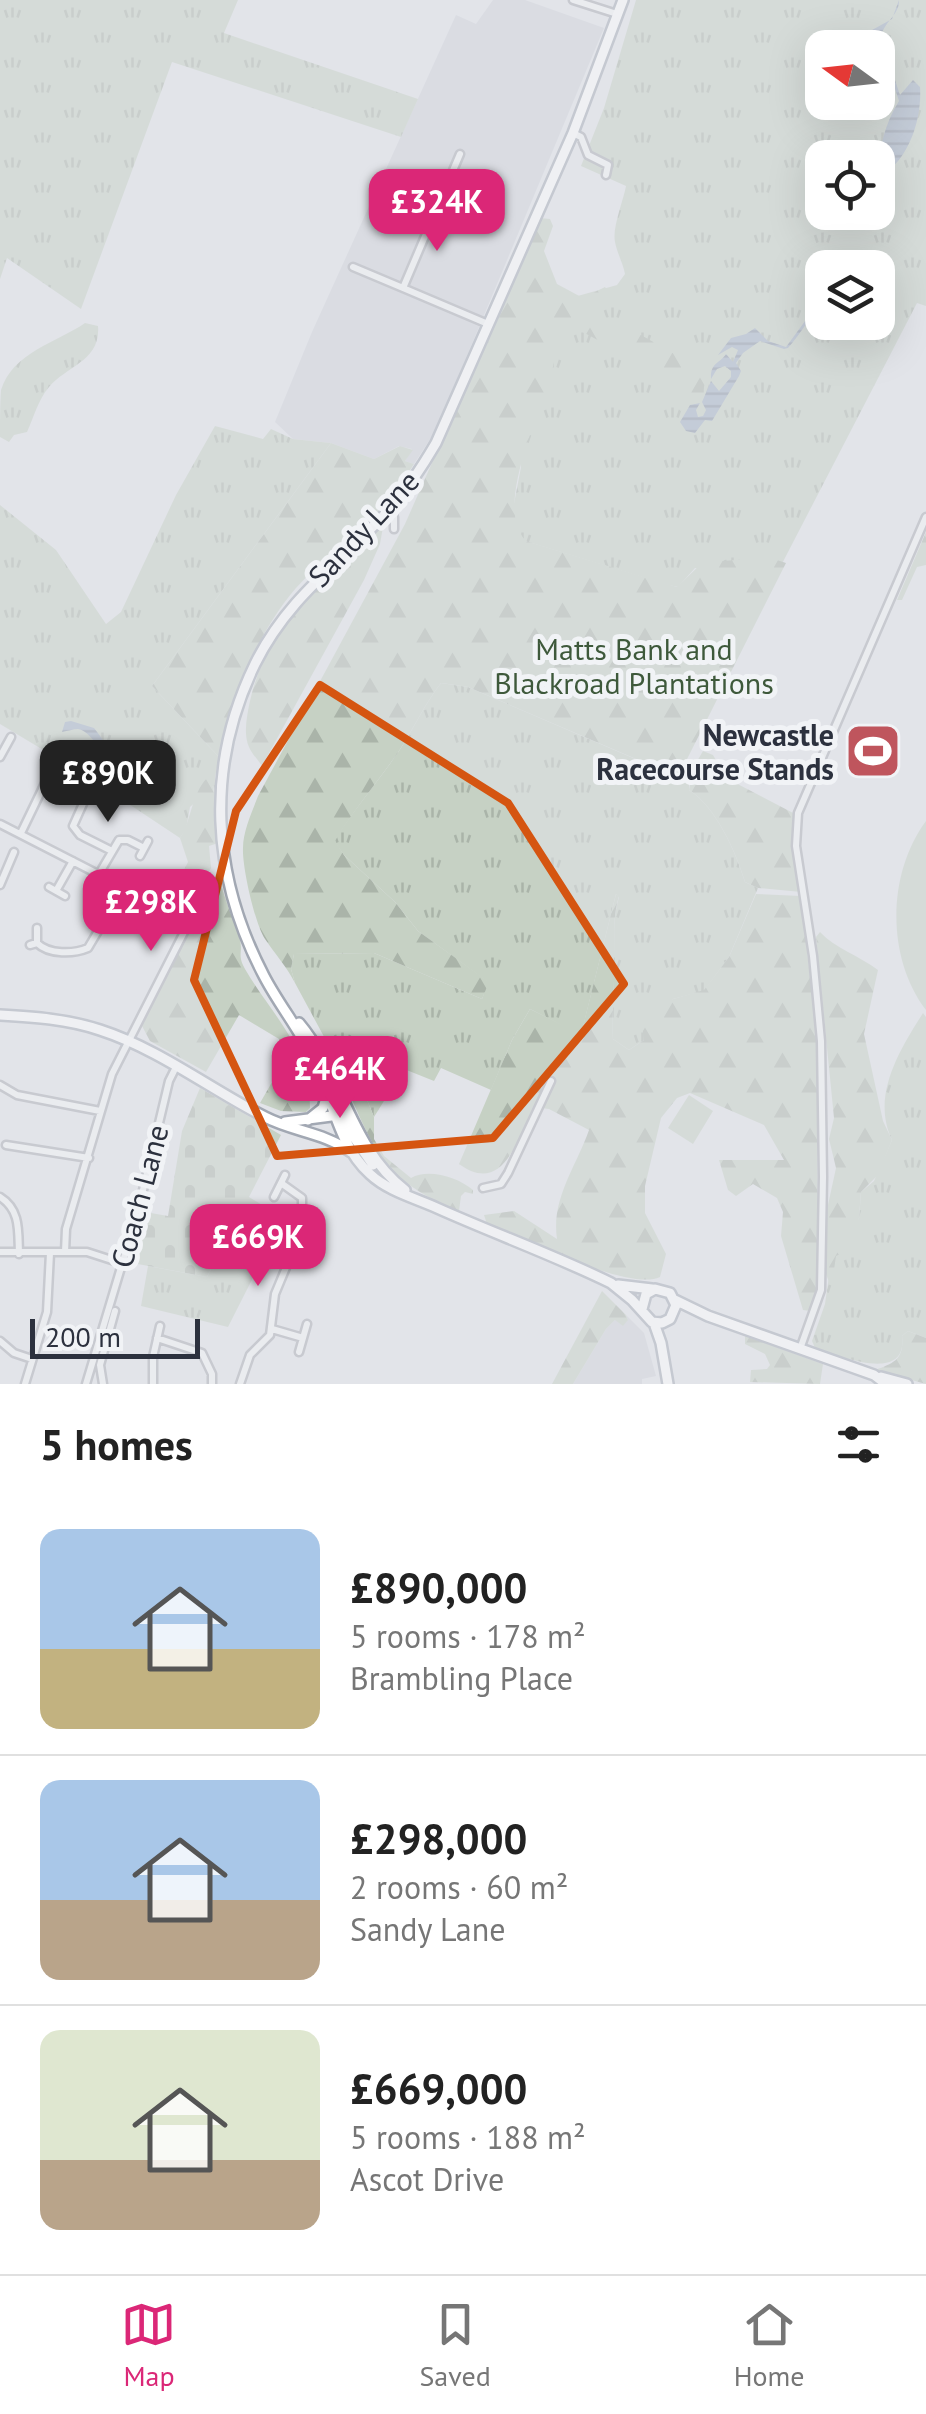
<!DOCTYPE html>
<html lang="en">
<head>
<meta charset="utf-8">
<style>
	body { margin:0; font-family:"PT Sans",sans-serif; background:#f6f6f6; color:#222; height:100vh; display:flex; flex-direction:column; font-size:38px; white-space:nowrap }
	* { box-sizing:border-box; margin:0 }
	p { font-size:32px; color:#767676 }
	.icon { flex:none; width:55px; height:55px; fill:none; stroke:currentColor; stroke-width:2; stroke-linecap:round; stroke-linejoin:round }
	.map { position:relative; height:1384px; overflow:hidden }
	.side { display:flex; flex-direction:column; background:#fff; flex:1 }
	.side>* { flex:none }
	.needle { width:65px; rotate:285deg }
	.controls { position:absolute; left:805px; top:30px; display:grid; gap:20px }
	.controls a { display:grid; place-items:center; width:90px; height:90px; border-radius:20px; background:#fff; box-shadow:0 10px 40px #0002; font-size:50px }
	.scale { position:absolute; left:30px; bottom:25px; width:170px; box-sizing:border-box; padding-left:10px; border:5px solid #2c313e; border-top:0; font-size:28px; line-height:35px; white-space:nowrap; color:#2c313e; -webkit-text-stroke:8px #f1f3f6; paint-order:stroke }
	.price { position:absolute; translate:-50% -85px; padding:0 22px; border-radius:20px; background:#db2777; color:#fff; font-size:32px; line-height:65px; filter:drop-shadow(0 2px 5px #0008) }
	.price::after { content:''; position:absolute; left:50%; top:60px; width:30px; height:22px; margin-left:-15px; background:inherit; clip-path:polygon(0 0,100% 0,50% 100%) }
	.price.active { background:#222; color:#fff }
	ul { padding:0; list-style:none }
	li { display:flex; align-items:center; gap:30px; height:250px; padding:0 40px }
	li+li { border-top:2px solid #e0e0e0 }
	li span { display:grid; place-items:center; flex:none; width:280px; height:200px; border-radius:20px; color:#555 }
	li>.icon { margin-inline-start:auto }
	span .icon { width:120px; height:120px; fill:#fffc; stroke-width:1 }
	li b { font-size:42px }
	h2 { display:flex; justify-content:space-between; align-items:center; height:120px; padding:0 40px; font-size:42px }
	.menu { display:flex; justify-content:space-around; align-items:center; height:140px; border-top:2px solid #e0e0e0; background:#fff; font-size:28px; color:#767676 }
	.menu a { display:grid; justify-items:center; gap:5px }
	.menu .active { color:#db2777 }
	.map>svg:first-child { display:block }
	.built { fill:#d0d3da }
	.grass { fill:url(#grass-tufts); fill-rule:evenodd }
	.forest { fill:url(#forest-firs) }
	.cemetery { fill:url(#cemetery-stones) }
	.garden { fill:#c6d1c4 }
	.water { fill:url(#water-rules) }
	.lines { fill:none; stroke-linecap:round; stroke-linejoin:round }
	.minor-casing { stroke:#a8abb2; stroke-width:11 }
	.major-casing { stroke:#a2a8b3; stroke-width:14 }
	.minor { stroke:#f4f5f7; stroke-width:6 }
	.major { stroke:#fff; stroke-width:9 }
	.marked { fill:none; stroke:#d55511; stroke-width:8; stroke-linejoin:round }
	.labels { text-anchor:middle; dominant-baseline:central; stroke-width:10; stroke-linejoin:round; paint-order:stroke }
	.street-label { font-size:30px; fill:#2c313e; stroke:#f1f3f6 }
	.park-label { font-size:30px; fill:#3e593b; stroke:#f1f3f6 }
	.poi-label { font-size:30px; font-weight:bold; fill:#2c313e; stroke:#f1f3f6; text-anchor:end }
</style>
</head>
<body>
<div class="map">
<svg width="926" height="1384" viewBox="0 0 926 1384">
	<defs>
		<pattern id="grass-tufts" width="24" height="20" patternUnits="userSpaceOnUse" patternTransform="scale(2.5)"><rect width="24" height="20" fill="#c6d1c4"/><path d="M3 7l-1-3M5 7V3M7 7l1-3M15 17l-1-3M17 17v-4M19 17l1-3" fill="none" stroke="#aab4a9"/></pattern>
		<pattern id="forest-firs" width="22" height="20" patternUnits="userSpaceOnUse" patternTransform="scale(2.5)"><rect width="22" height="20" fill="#c6d1c4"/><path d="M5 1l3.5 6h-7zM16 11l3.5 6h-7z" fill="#aab4a9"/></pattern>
		<pattern id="cemetery-stones" width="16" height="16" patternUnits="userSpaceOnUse" patternTransform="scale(2.5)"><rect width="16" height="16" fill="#c6d1c4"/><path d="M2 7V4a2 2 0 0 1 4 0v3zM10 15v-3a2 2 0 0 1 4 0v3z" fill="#aab4a9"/></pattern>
		<pattern id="water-rules" width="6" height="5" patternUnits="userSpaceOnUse" patternTransform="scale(2.5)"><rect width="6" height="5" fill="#a1afc4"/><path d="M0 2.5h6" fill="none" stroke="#838fa1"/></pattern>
	</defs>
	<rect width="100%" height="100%" fill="#e2e4e9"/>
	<path class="built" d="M493 0H525L604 28 436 430 414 464 405 461 412 449 399 446 374 459 331 443 293 439 275 422 312 332 456 15 476 24Z
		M626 1315 644 1333 656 1376 642 1379V1384H573L606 1329 615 1320H628Z"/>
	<path class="grass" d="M0 0H238L224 33 418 99 401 137 172 62 81 309 7 258 0 279Z
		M636 0H926V306L917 303 772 583 695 568 678 587 668 585 525 541 518 533 512 514 521 467V423L574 297 617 285 625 274C623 263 617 253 615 242 612 228 623 202 626 186L581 166 604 108ZM822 48H878V102H822ZM822 158H878V212H822ZM822 268H878V322H822Z
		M85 323 98 326C101 361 66 366 49 387 38 400 34 417 27 432L14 435 9 442 0 437C0 424 0 403 1 390 13 352 56 343 85 323Z
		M215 426 263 439 271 429 293 439 331 443 152 686 219 757 215 777V798L213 786 190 807 186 829 180 838 85 775 0 724V505L56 550 106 624 121 612 176 495Z
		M441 683 468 687 689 782V790C716 807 736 852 745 882L758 888 729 957 704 991 673 999 644 1040 629 1050 613 1039C612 1012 614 986 614 959 615 934 612 922 619 897L616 894 581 1035 530 1009 512 1040 491 1090 441 1068 434 1081 404 1069 374 1117 367 1100 349 1083 295 983 291 969 294 954 374 953 482 999 488 982 418 931 395 902 344 855 334 841C354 809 378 782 399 751 414 728 424 705 441 683Z
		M923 1013 926 1017V1338L908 1331 902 1336C908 1384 842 1357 815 1348L812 1341 825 1304 831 1262 859 1218 861 1192 874 1181 892 1140C871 1096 899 1051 923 1013Z
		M228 1235 265 1254 228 1327 141 1306 148 1266 207 1277Z"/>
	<path class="forest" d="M540 218 550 219 553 226 544 251 557 284 583 298 605 287 610 294 604 305 589 300 586 310 616 321 696 366 711 363 701 397 680 411 677 385 671 379 577 329 568 328 559 340 551 375 573 394 562 401 544 394C533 431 496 511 526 541L677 587 703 562 771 558 786 563 678 777 468 687 441 683C424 705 414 728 399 751 378 782 354 809 335 841L344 855 395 902 418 931 489 982 482 999 374 953 294 954 291 969 295 983C287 967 275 954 265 939 255 924 242 867 243 848 243 831 252 812 258 796L405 524Z
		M331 443 374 459 400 446 413 450 405 461 414 464C405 477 397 491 388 503 362 535 324 557 296 588 255 636 233 697 219 757L152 686Z
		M383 527 380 544 364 580 262 766C258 760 252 754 249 747 243 734 247 715 250 701 266 627 326 572 383 527Z
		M926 532V565L917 567 902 600H897Z
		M703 751 713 755 726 778 795 814 793 847 801 892 758 888 745 882C736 852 716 807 689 790L692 770Z
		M207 778H211L215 798 218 843 209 846 211 868 186 913 167 903 188 862 180 838C192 819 191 795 207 778Z
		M220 880C225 901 234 920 240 940 243 953 237 955 245 969 273 1017 310 1047 310 1108L306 1112 281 1111 260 1103 279 1070V1039L239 1015 206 1072 150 1041 142 1026 189 928Z
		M616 894 619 896C612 921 615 934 615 959 614 986 612 1012 613 1039L629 1050 644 1040 641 1019 673 999 704 990 729 957 756 894 801 896 817 1040 818 1285 810 1311 803 1310 781 1236 783 1212 777 1198 753 1184 736 1196 728 1190 719 1160H784L764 1125 690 1093 677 1098 661 1118 645 1186V1213L666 1254 660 1277C629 1292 522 1238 487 1224L484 1215 514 1211 557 1239C551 1199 576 1167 589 1130L549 1109 533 1107C518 1139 503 1196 459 1164L512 1040 530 1009 581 1034Z
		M820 932C836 949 858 955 878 970L864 1034 883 1121 892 1140 878 1175 861 1192 859 1218 851 1249 836 1256 833 1277 829 1282 826 1274V1214L836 1168 829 1139 834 1118 816 937Z
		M349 1083 367 1100 374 1117V1139L384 1156 411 1178C428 1168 458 1177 473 1190V1194L465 1192 461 1196 459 1211C388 1182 376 1156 347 1088Z
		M602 1291 626 1315 628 1320 623 1326 615 1320 606 1329 573 1384H552Z
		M908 1331 926 1338V1384L875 1370C895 1363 904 1359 902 1336Z
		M745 1336 823 1364 820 1384 750 1382 751 1370 767 1369 770 1365 765 1354 745 1344Z"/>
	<path class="cemetery" d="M200 1088 281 1135 249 1197 284 1218 265 1254 228 1236 207 1277 127 1262 145 1212 168 1216 182 1131Z"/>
	<path class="garden" d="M926 821V1010C886 957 887 874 926 821Z
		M689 1095 713 1111 693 1144 668 1128Z"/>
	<path class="water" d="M899 0C900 15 882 23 881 38L900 95 913 80 920 87C922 118 910 157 883 175L878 174C878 150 886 121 899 101L884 55 878 53V48L873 47 872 30 892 19Z
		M822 298C814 313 800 334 788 348L784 349 760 341 743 353 736 363 741 371 739 376 712 421 705 420 695 433 686 431 680 422 690 405 700 403 696 410 698 417 703 416 706 410 702 402 711 381 719 391 731 377V371L725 366 717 369 711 379C710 363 719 364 726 354L733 362 738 350 732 347 718 355 731 338 746 334 755 328 768 341 786 347Z
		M71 721 94 728C109 746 120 774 145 780L143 770 123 754 124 746 133 749 155 773 151 788C109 794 102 733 78 729 73 729 68 731 62 732L65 722Z"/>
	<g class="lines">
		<g class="minor-casing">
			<path id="minor" d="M573 0 617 14
				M573 133 581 137 588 155 608 165 606 175
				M460 154 403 288 488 324
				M353 267 403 288
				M387 512 394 517V529
				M0 757 11 737
				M83 781 99 791
				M91 786 73 826 80 835 110 850
				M0 824 133 892
				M21 833 49 775
				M140 856 148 841
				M99 874 119 840H128L144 848
				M0 885 14 852
				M49 887 65 896
				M56 891 73 861
				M37 943C49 955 74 954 88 948L124 887
				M30 945 37 943V928
				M0 1085 17 1095 100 1111
				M6 1145 89 1158
				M483 1188 501 1184 508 1173 551 1081
				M0 1197C21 1210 18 1232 19 1254
				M274 1197 285 1175
				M0 1252H87L121 1263
				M65 1252 66 1229 112 1074 208 885
				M272 1329 303 1338
				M157 1338 202 1353 212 1374V1384
				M0 1341 14 1353 32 1359
				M800 1349 821 1290 823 1177 821 1041 813 956 796 846 798 813 926 517
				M299 1352 307 1324
				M25 1384 47 1312 50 1253
				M86 1384 138 1211 169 1081 176 1067
				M103 1384 100 1365 115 1311
				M153 1384V1357L160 1326
				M240 1384 250 1355 270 1335 275 1294 302 1229V1198L281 1183"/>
		</g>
		<g class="major-casing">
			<path id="major" d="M623 0 573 133 436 443C422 467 407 490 388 511 340 563 288 597 255 664 205 767 211 875 264 976 279 1005 300 1030 314 1060 332 1097 338 1145 370 1174 388 1191 415 1198 437 1208 495 1234 554 1255 611 1283L632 1300 652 1322 662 1323 670 1319 676 1305 670 1293 655 1289 646 1294 642 1309
				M0 1015C34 1017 67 1019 100 1030 159 1049 210 1089 265 1117 294 1132 323 1132 351 1152
				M299 1023C342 1074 351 1149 405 1190
				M337 1095 351 1133 373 1165
				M308 1120 323 1108 327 1094
				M285 1122 339 1115
				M618 1285 652 1289
				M675 1300 708 1316 874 1375 886 1384
				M654 1323 661 1343 668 1384
				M881 1377 907 1384"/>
		</g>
		<use href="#minor" class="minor"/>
		<use href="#major" class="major"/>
	</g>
	<path d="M0 0H926V1384H0ZM320 685 508 803 624 984 493 1138 277 1156 194 980 236 811Z" fill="#e2e4e9" fill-opacity=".55" fill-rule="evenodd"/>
	<path class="marked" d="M320 685 508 803 624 984 493 1138 277 1156 194 980 236 811Z"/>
	<defs>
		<g id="stadium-square" transform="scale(2.875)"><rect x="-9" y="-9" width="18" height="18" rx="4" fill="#bf555d" stroke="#f1f3f6"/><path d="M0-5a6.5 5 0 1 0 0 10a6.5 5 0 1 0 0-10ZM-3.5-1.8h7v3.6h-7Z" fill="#fff"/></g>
	</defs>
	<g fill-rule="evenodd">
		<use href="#stadium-square" x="873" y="751"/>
	</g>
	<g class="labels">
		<g class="street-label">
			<text transform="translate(363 528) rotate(-47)">Sandy Lane</text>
			<text transform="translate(139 1196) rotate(-75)">Coach Lane</text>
		</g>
		<g class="park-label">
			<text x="634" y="648">Matts Bank and<tspan x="634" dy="34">Blackroad Plantations</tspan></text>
		</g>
		<g class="poi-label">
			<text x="834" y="734">Newcastle<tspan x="834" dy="34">Racecourse Stands</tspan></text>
		</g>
	</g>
</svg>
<div class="controls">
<a><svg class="needle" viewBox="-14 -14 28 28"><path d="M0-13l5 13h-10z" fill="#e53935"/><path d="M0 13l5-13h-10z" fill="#767676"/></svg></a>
<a><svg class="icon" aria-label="locate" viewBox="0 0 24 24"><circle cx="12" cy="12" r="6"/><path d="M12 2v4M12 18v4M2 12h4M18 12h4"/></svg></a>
<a><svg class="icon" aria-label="layers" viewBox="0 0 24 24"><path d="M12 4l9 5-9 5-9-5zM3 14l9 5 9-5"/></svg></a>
</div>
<div class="scale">200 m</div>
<b class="price" style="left:437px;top:254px">£324K</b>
<b class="price active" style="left:108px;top:825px">£890K</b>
<b class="price" style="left:151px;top:954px">£298K</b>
<b class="price" style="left:340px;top:1121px">£464K</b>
<b class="price" style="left:258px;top:1289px">£669K</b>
</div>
<section class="side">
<h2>5 homes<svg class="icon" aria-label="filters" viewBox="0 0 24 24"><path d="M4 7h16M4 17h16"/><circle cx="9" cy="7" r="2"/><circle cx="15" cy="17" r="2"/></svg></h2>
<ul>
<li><span style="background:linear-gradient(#a9c7e8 60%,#c2b280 0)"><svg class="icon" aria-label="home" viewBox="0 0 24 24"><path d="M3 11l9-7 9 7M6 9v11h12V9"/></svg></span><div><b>£890,000</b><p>5 rooms · 178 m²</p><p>Brambling Place</p></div></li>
<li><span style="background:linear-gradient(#a9c7e8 60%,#b9a48a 0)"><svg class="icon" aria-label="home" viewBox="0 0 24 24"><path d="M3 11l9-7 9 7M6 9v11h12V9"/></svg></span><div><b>£298,000</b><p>2 rooms · 60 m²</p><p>Sandy Lane</p></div></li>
<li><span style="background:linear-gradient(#dfe7d0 65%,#b9a48a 0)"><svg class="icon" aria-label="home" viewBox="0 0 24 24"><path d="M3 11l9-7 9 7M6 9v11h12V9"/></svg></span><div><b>£669,000</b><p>5 rooms · 188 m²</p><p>Ascot Drive</p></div></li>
</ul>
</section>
<nav class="menu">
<a class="active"><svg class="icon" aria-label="map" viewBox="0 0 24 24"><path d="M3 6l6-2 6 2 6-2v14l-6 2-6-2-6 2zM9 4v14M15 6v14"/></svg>Map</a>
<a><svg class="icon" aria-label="saved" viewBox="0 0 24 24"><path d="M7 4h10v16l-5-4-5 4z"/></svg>Saved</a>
<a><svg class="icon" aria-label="home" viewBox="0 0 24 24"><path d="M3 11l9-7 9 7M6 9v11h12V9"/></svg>Home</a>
</nav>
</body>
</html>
